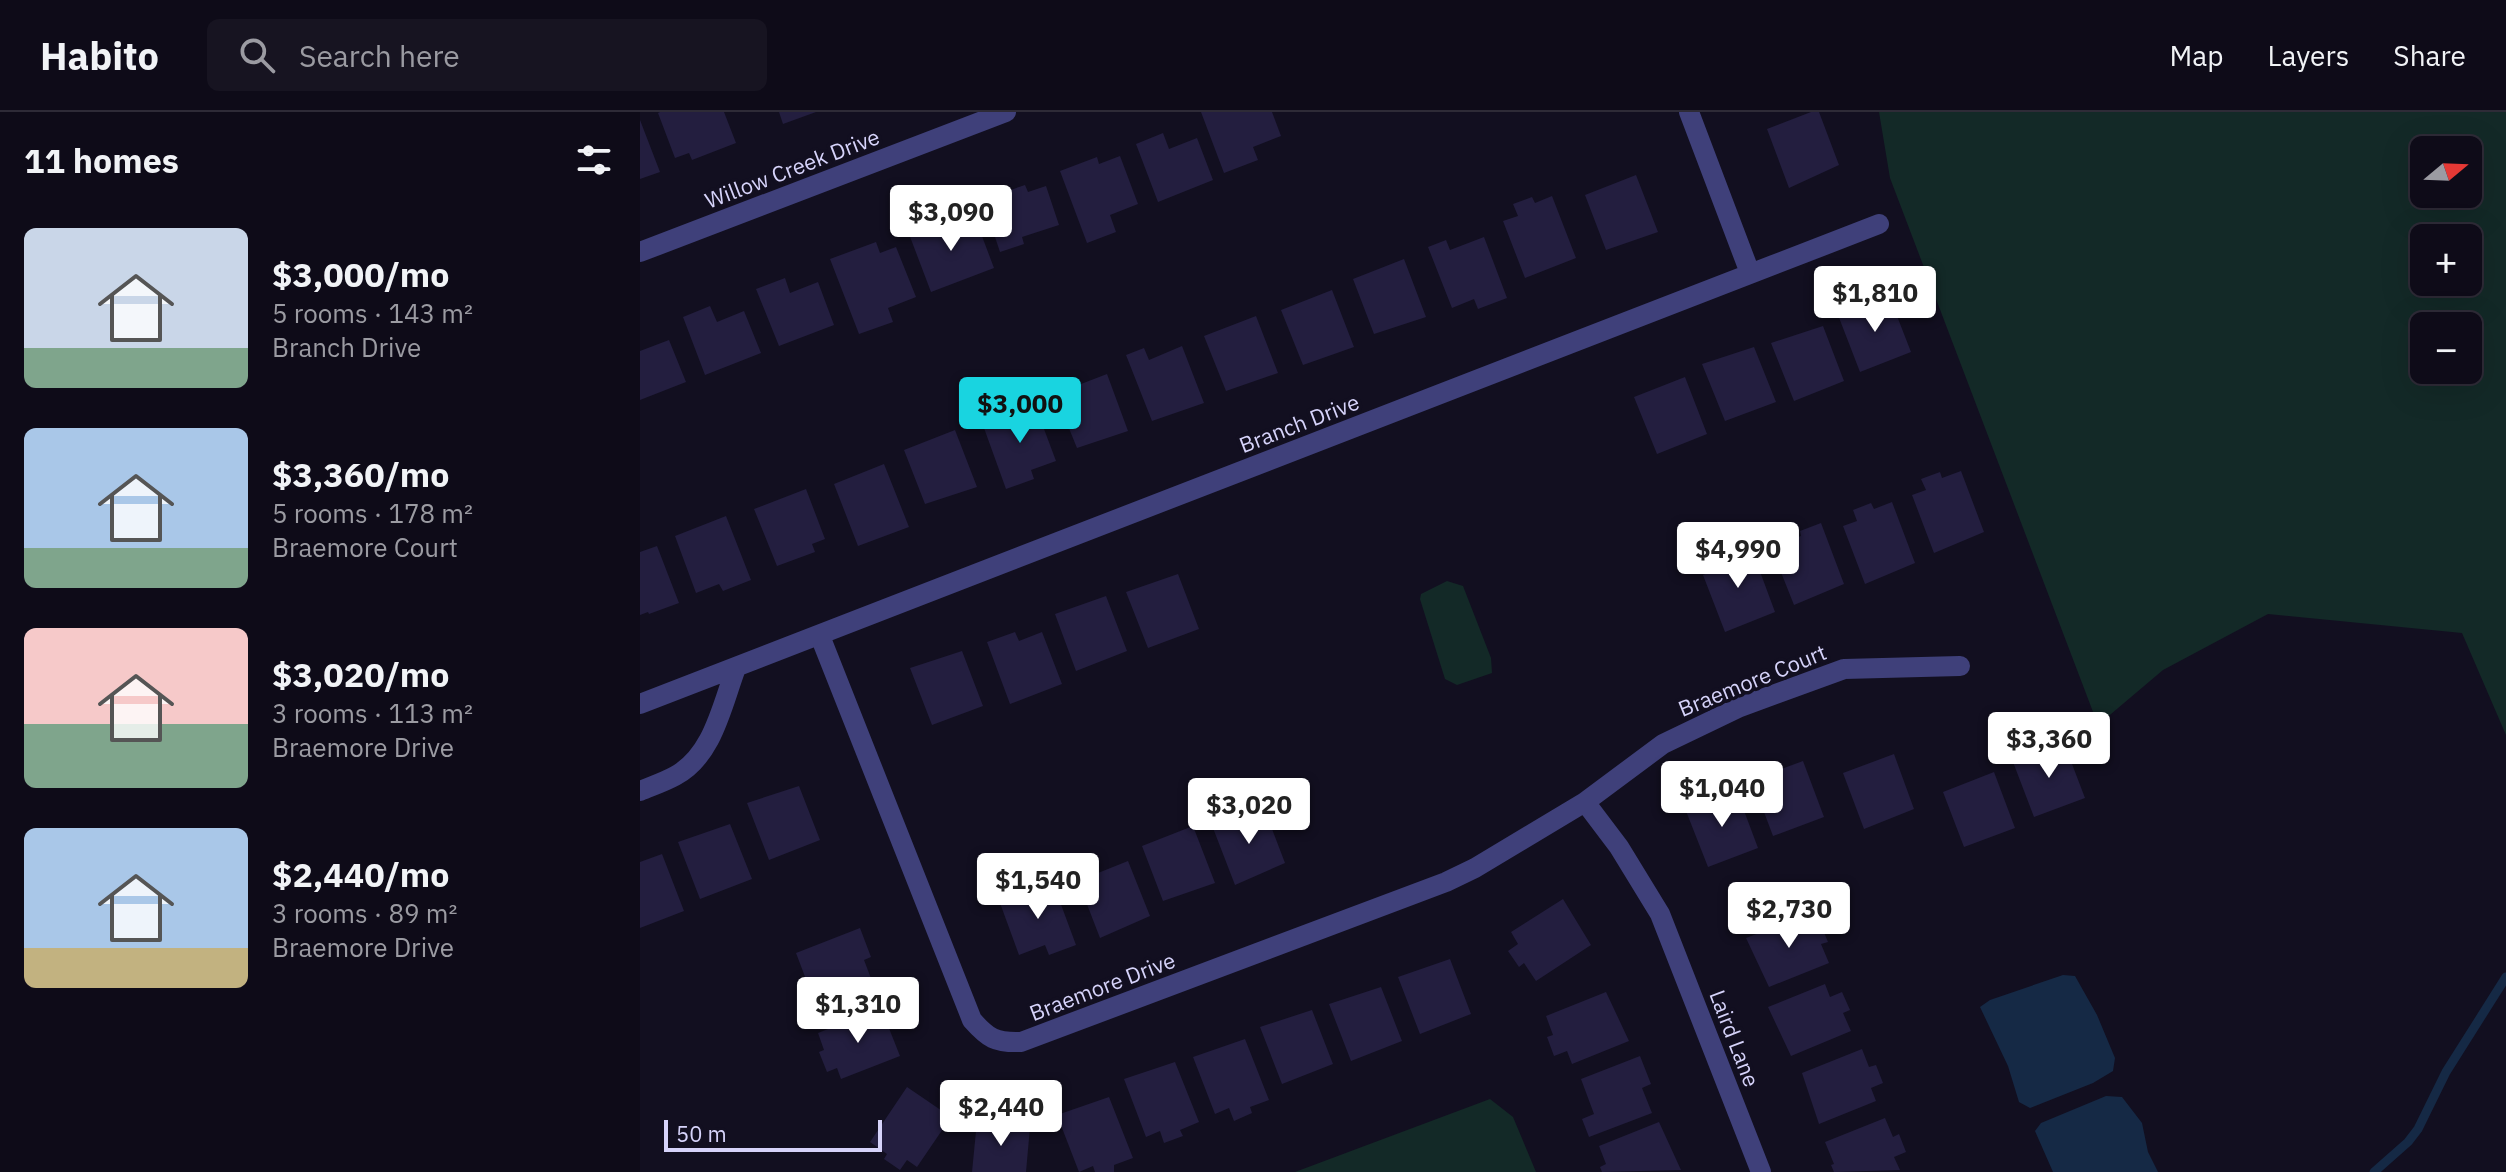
<!DOCTYPE html>
<html lang="en">
<head>
<meta charset="utf-8">
<style>
	body { margin:0; font-family:"IBM Plex Sans",sans-serif; background:#171421; color:#f1f3f6; height:100vh; display:flex; flex-direction:column; font-size:30px; white-space:nowrap }
	* { box-sizing:border-box; margin:0 }
	p { font-size:26px; color:#9b9ba2 }
	.icon { flex:none; width:44px; height:44px; fill:none; stroke:currentColor; stroke-width:2; stroke-linecap:round; stroke-linejoin:round }
	.map { position:relative; flex:1; overflow:hidden }
	.side { display:flex; flex-direction:column; background:#0e0b18; width:640px }
	.side>* { flex:none }
	.needle { width:52px; rotate:71deg }
	.controls { position:absolute; left:1770px; top:24px; display:grid; gap:16px }
	.controls a { display:grid; place-items:center; width:72px; height:72px; border-radius:12px; background:#0e0b18; box-shadow:0 8px 32px #0002,0 0 0 2px #2e2b37; font-size:40px }
	.scale { position:absolute; left:24px; bottom:20px; width:218px; box-sizing:border-box; padding-left:8px; border:4px solid #d6d3fa; border-top:0; font-size:22px; line-height:28px; white-space:nowrap; color:#d6d3fa; -webkit-text-stroke:6px #120f20; paint-order:stroke }
	.price { position:absolute; translate:-50% -68px; padding:0 18px; border-radius:8px; background:#fff; color:#222; font-size:26px; line-height:52px; filter:drop-shadow(0 2px 4px #0008) }
	.price::after { content:''; position:absolute; left:50%; top:48px; width:24px; height:18px; margin-left:-12px; background:inherit; clip-path:polygon(0 0,100% 0,50% 100%) }
	.price.selected { background:#19d4e0; color:#111 }
	ul { padding:0; list-style:none }
	li { display:flex; align-items:center; gap:24px; height:200px; padding:0 24px }
	li span { display:grid; place-items:center; flex:none; width:224px; height:160px; border-radius:12px; color:#555 }
	li>.icon { margin-inline-start:auto }
	span .icon { width:96px; height:96px; fill:#fffc; stroke-width:1 }
	li b { font-size:34px }
	h2 { display:flex; justify-content:space-between; align-items:center; height:96px; padding:0 24px; font-size:34px }
	header { display:flex; align-items:center; gap:48px; box-sizing:border-box; height:112px; padding:0 40px; background:#0e0b18; border-bottom:2px solid #2e2b37 }
	header strong { font-size:38px }
	nav { display:flex; gap:44px; margin-inline-start:auto; font-size:28px }
	.search { width:560px; height:72px; background:#171421; display:flex; align-items:center; gap:20px; box-sizing:border-box; padding:0 28px; border-radius:12px; color:#9b9ba2; font-size:30px }
	main { display:flex; flex:1; min-height:0 }
	.map>svg:first-child { display:block }
	.green { fill:#132927; fill-rule:evenodd }
	.water { fill:#152945 }
	.lines { fill:none; stroke-linecap:round; stroke-linejoin:round }
	.stream { stroke:#152945; stroke-width:9 }
	.building { fill:#231e3f }
	.minor { stroke:#3f407a; stroke-width:20 }
	.labels { text-anchor:middle; dominant-baseline:central; stroke-width:7; stroke-linejoin:round; paint-order:stroke }
	.street-label { font-size:22px; fill:#d6d3fa; stroke:#120f20 }
</style>
</head>
<body>
<header>
<strong>Habito</strong>
<div class="search"><svg class="icon" aria-label="search" viewBox="0 0 24 24"><circle cx="10" cy="10" r="6"/><path d="M15 15l6 6"/></svg>Search here</div>
<nav><a>Map</a><a>Layers</a><a>Share</a></nav>
</header>
<main>
<section class="side">
<h2>11 homes<svg class="icon" aria-label="filters" viewBox="0 0 24 24"><path d="M4 7h16M4 17h16"/><circle cx="9" cy="7" r="2"/><circle cx="15" cy="17" r="2"/></svg></h2>
<ul>
<li><span style="background:linear-gradient(#c9d6e8 75%,#7fa58c 0)"><svg class="icon" aria-label="home" viewBox="0 0 24 24"><path d="M3 11l9-7 9 7M6 9v11h12V9"/></svg></span><div><b>$3,000/mo</b><p>5 rooms · 143 m²</p><p>Branch Drive</p></div></li>
<li><span style="background:linear-gradient(#a9c7e8 75%,#7fa58c 0)"><svg class="icon" aria-label="home" viewBox="0 0 24 24"><path d="M3 11l9-7 9 7M6 9v11h12V9"/></svg></span><div><b>$3,360/mo</b><p>5 rooms · 178 m²</p><p>Braemore Court</p></div></li>
<li><span style="background:linear-gradient(#f6c9c9 60%,#7fa58c 0)"><svg class="icon" aria-label="home" viewBox="0 0 24 24"><path d="M3 11l9-7 9 7M6 9v11h12V9"/></svg></span><div><b>$3,020/mo</b><p>3 rooms · 113 m²</p><p>Braemore Drive</p></div></li>
<li><span style="background:linear-gradient(#a9c7e8 75%,#c2b280 0)"><svg class="icon" aria-label="home" viewBox="0 0 24 24"><path d="M3 11l9-7 9 7M6 9v11h12V9"/></svg></span><div><b>$2,440/mo</b><p>3 rooms · 89 m²</p><p>Braemore Drive</p></div></li>
</ul>
</section>
<div class="map">
<svg width="1866" height="1060" viewBox="0 0 1866 1060">
	<rect width="100%" height="100%" fill="#120f20"/>
	<path class="green" d="M1239 0H1866V623L1822 521 1628 502 1523 558 1458 613 1250 66ZM1784 38H1828V82H1784ZM1784 126H1828V170H1784ZM1784 214H1828V258H1784Z
		M807 469 823 474 851 546 852 561 817 573 805 567 780 487 781 482Z
		M850 987 873 1005 896 1060H655Z"/>
	<path class="water" d="M1423 863 1435 864 1457 903 1475 946 1473 959 1453 971 1390 996 1379 990 1368 954 1340 895 1350 888Z
		M1466 984 1482 985 1502 1011 1508 1040 1518 1060H1413L1395 1019 1401 1011Z"/>
	<g class="lines">
		<path class="stream" d="M1734 1060 1768 1030 1778 1017 1806 960 1866 865"/>
	</g>
	<path class="building" d="M20 0H84L96 31 52 48 49 41 35 46 18 1Z
		M139 0H176L143 12Z
		M561 0H632L641 24 613 35 618 48 584 61Z
		M1171 0H1179L1199 53 1149 76 1127 17Z
		M0 8 20 60 0 67Z
		M523 21 529 37 557 26 573 68 518 90 496 32Z
		M480 44 498 92 470 103 476 120 447 131 420 59 457 45 459 52Z
		M996 63 1018 120 966 138 945 83Z
		M385 73 388 80 406 74 419 113 382 125 384 132 360 140 353 119 349 120 338 89Z
		M912 84 936 146 885 166 863 109 878 104 873 92 892 85 895 91Z
		M334 103 354 156 291 180 269 122 297 111 303 127 311 123 307 113Z
		M844 125 867 186 838 197 834 187 812 196 788 135 806 128 810 138Z
		M236 130 240 141 256 135 276 185 248 196 253 210 219 222 190 147Z
		M764 147 786 205 734 222 713 167Z
		M145 166 150 181 178 170 194 213 139 234 116 177Z
		M692 178 714 235 663 253 641 198Z
		M1250 186 1271 240 1220 260 1198 203Z
		M70 194 77 210 104 199 121 241 65 263 43 205Z
		M616 204 638 261 586 279 564 224Z
		M1183 214 1204 269 1154 289 1131 231Z
		M29 228 46 270 0 288V239Z
		M542 234 564 291 512 309 486 243 504 236 509 248Z
		M1114 235 1136 290 1085 309 1062 252Z
		M467 262 488 319 437 336 415 282Z
		M1045 265 1067 322 1017 342 994 285Z
		M392 285 416 349 391 358 394 367 366 377 344 316 379 303 374 292Z
		M315 318 337 375 285 392 264 338Z
		M244 352 269 415 218 434 194 372Z
		M1321 359 1344 420 1294 441 1272 383 1286 378 1281 367 1300 360 1302 366Z
		M166 377 185 427 172 432 175 440 137 454 114 397Z
		M1252 390 1275 451 1225 472 1203 414 1217 409 1213 398 1231 391 1234 397Z
		M86 404 111 468 83 479 79 472 56 481 35 424Z
		M1181 411 1204 472 1154 493 1131 435 1161 424 1160 419Z
		M17 434 39 491 9 502 8 500 0 503V440Z
		M1112 438 1135 500 1085 520 1063 463 1077 457 1072 446 1091 439 1093 446Z
		M538 462 559 517 508 536 486 480Z
		M466 484 487 539 436 559 415 502Z
		M375 520 379 529 402 520 422 572 370 592 347 530Z
		M322 539 343 594 292 613 270 556Z
		M1424 631 1445 686 1394 705 1373 650Z
		M1254 642 1274 697 1224 717 1203 661Z
		M1163 649 1184 705 1133 724 1112 668Z
		M1354 660 1375 716 1324 735 1303 680Z
		M159 674 180 728 129 748 107 691Z
		M1097 680 1118 736 1068 755 1046 699Z
		M624 696 645 751 595 773 573 716Z
		M90 712 112 767 60 787 38 730Z
		M553 714 575 771 523 789 502 734Z
		M22 742 44 799 0 816V750Z
		M488 749 510 804 460 826 438 769Z
		M413 771 436 833 409 843 405 833 379 843 360 791Z
		M923 787 951 833 896 869 884 851 879 855 868 839 878 832 871 820Z
		M1163 804 1168 816 1180 811 1188 830 1181 832 1189 851 1129 875 1106 826Z
		M220 816 231 845 224 848 232 869 175 891 156 841Z
		M810 847 831 902 780 922 758 865Z
		M1185 872 1190 885 1202 880 1210 898 1203 901 1211 919 1151 944 1128 895Z
		M741 875 762 929 711 949 689 892Z
		M966 880 989 929 932 952 927 939 914 944 907 925 913 923 906 904Z
		M241 896 260 944 201 967 197 956 187 960 179 940 184 938 178 921Z
		M672 898 693 952 642 972 620 915Z
		M605 927 629 988 610 995 612 1001 594 1009 589 996 575 1002 553 945Z
		M1222 937 1229 955 1236 953 1243 971 1231 976 1236 989 1179 1012 1162 961Z
		M1000 944 1011 972 1002 976 1012 1001 949 1025 942 1007 954 1002 941 967Z
		M535 950 559 1010 540 1018 543 1024 524 1031 520 1019 506 1025 484 967Z
		M267 975 311 1005 277 1055 267 1048 260 1058 244 1047 247 1042 230 1030Z
		M469 985 493 1046 474 1053V1060H455L453 1054 439 1060 417 1003Z
		M1245 1006 1253 1025 1259 1022 1266 1040 1254 1045 1260 1058 1194 1060 1191 1053 1194 1052 1185 1030Z
		M337 1009 390 1015 386 1060H332Z
		M1019 1010 1041 1058 962 1060 960 1055 966 1052 959 1034Z"/>
	<g class="lines">
		<path class="minor" d="M1049 0 1110 161
			M0 140 366 0
			M180 524 332 908C348 926 355 931 381 930L806 770 835 756 945 690 1023 632 1100 595 1204 557 1320 554
			M0 592 1239 112
			M0 679C12 674 24 670 35 664 73 644 82 593 96 556
			M945 690 979 735 1020 802 1121 1060"/>
	</g>
	<g class="labels">
		<g class="street-label">
			<text transform="translate(152 56) rotate(-21)">Willow Creek Drive</text>
			<text transform="translate(659 311) rotate(-21)">Branch Drive</text>
			<text transform="translate(1112 568) rotate(-22)">Braemore Court</text>
			<text transform="translate(462 874) rotate(-21)">Braemore Drive</text>
			<text transform="translate(1095 926) rotate(69)">Laird Lane</text>
		</g>
	</g>
</svg>
<div class="controls">
<a><svg class="needle" viewBox="-14 -14 28 28"><path d="M0-13l5 13h-10z" fill="#e53935"/><path d="M0 13l5-13h-10z" fill="#9b9ba2"/></svg></a>
<a>+</a>
<a>−</a>
</div>
<div class="scale">50 m</div>
<b class="price" style="left:311px;top:141px">$3,090</b>
<b class="price" style="left:1235px;top:222px">$1,810</b>
<b class="price selected" style="left:380px;top:333px">$3,000</b>
<b class="price" style="left:1098px;top:478px">$4,990</b>
<b class="price" style="left:1409px;top:668px">$3,360</b>
<b class="price" style="left:1082px;top:717px">$1,040</b>
<b class="price" style="left:609px;top:734px">$3,020</b>
<b class="price" style="left:398px;top:809px">$1,540</b>
<b class="price" style="left:1149px;top:838px">$2,730</b>
<b class="price" style="left:218px;top:933px">$1,310</b>
<b class="price" style="left:361px;top:1036px">$2,440</b>
</div>
</main>
</body>
</html>
